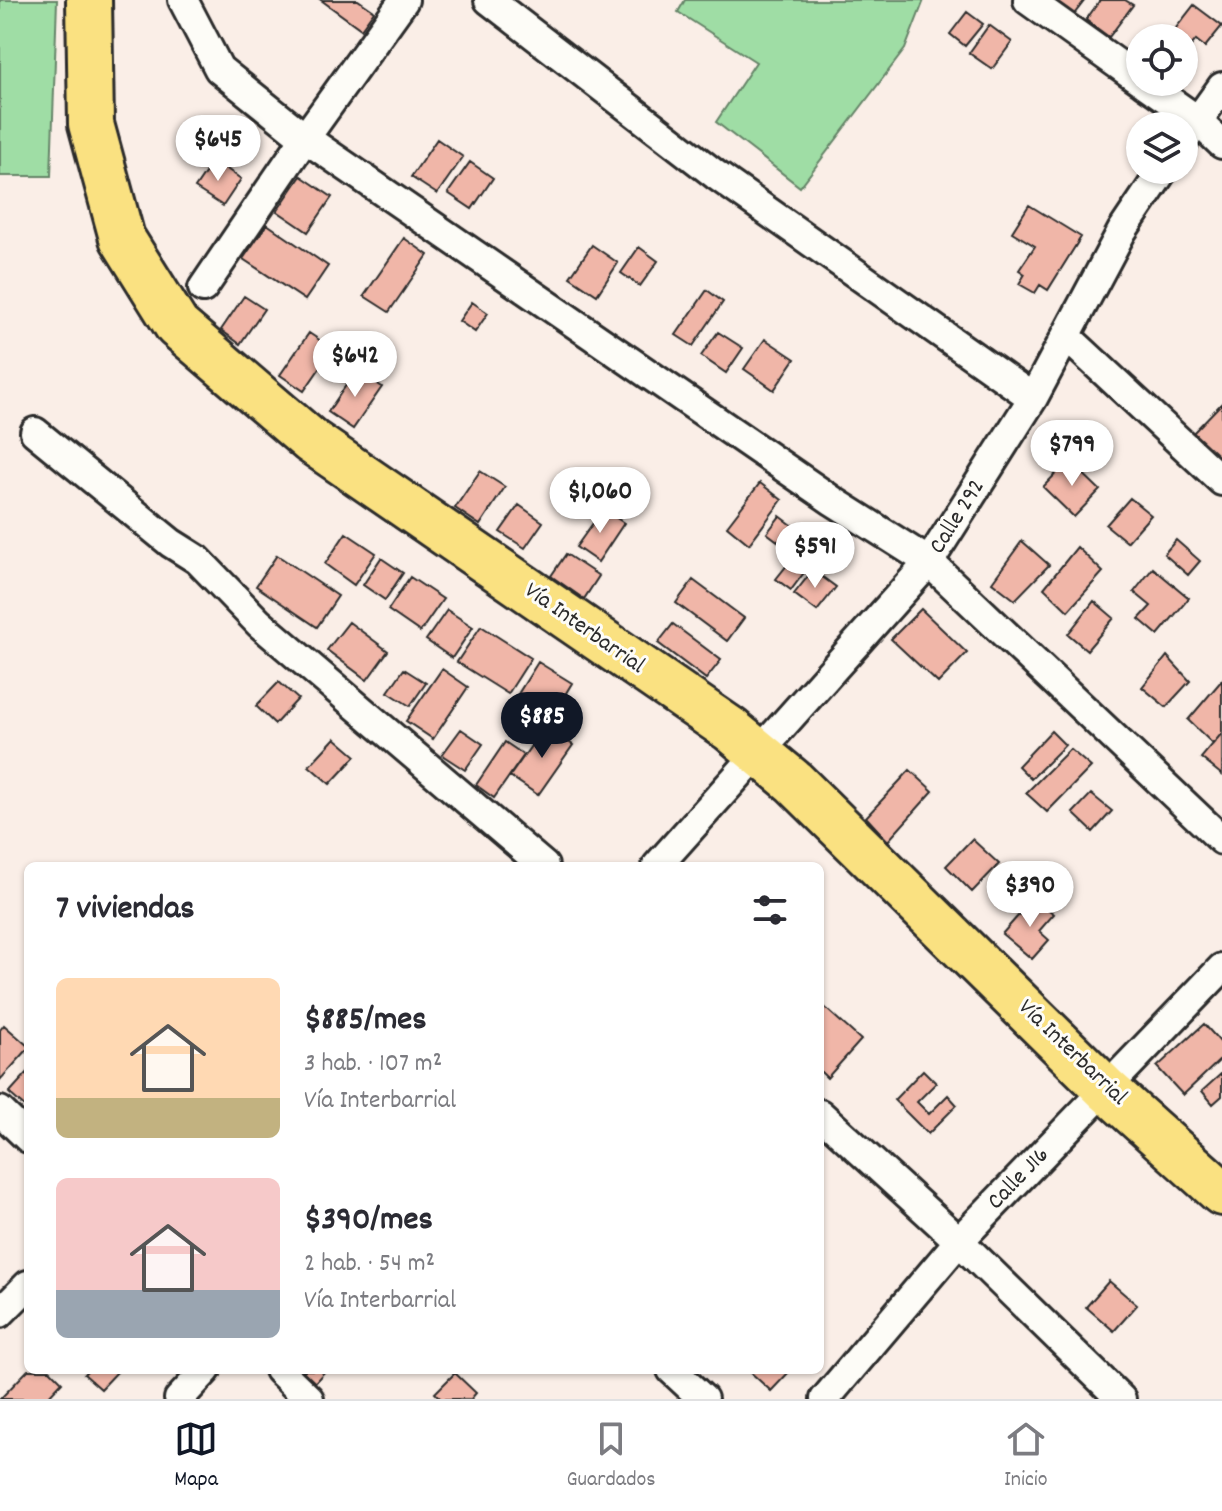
<!DOCTYPE html>
<html lang="es">
<head>
<meta charset="utf-8">
<style>
	body { margin:0; font-family:Dekko,sans-serif; background:#f7f7f7; color:#2b2b33; height:100vh; display:flex; flex-direction:column; font-size:30px; white-space:nowrap }
	* { box-sizing:border-box; margin:0 }
	p { font-size:26px; color:#7c7c81 }
	.icon { flex:none; width:44px; height:44px; fill:none; stroke:currentColor; stroke-width:2; stroke-linecap:round; stroke-linejoin:round }
	.map { position:relative; flex:1; overflow:hidden }
	.side { position:absolute; left:24px; top:862px; width:800px; height:512px; display:flex; flex-direction:column; background:#fff; border-radius:12px; box-shadow:0 2px 6px #0004 }
	.side>* { flex:none }
	.fabs { position:absolute; left:1126px; top:24px; display:grid; gap:16px }
	.fabs a { display:grid; place-items:center; width:72px; height:72px; border-radius:50%; background:#fff; box-shadow:0 2px 6px #0004; font-size:40px }
	.price { position:absolute; translate:-50% -68px; padding:0 18px; border-radius:28px; background:#fff; color:#222; font-size:26px; line-height:52px; filter:drop-shadow(0 2px 4px #0008) }
	.price::after { content:''; position:absolute; left:50%; top:48px; width:24px; height:18px; margin-left:-12px; background:inherit; clip-path:polygon(0 0,100% 0,50% 100%) }
	.price.on { background:#111827; color:#fff }
	ul { padding:0; list-style:none }
	li { display:flex; align-items:center; gap:24px; height:200px; padding:0 32px }
	li span { display:grid; place-items:center; flex:none; width:224px; height:160px; border-radius:12px; color:#555 }
	li>.icon { margin-inline-start:auto }
	span .icon { width:96px; height:96px; fill:#fffc; stroke-width:1 }
	li b { font-size:34px }
	h2 { display:flex; justify-content:space-between; align-items:center; height:96px; padding:0 32px; font-size:34px }
	.menu { display:flex; justify-content:space-around; align-items:center; height:112px; border-top:2px solid #e1e1e2; background:#fff; font-size:22px; color:#7c7c81 }
	.menu a { display:grid; justify-items:center; gap:4px }
	.menu .on { color:#111827 }
	.map>svg:first-child { display:block }
	.green { fill:#9fdda5; stroke:#658468; stroke-width:2 }
	.building { fill:#f0b6a8; stroke:#2b2b2b; stroke-width:2 }
	.lines { fill:none; stroke-linecap:round; stroke-linejoin:round }
	.minor-casing { stroke:#2b2b2b; stroke-width:34 }
	.primary-casing { stroke:#2b2b2b; stroke-width:50 }
	.minor { stroke:#fdfcf7; stroke-width:28 }
	.primary { stroke:#fae181; stroke-width:44 }
	.labels { text-anchor:middle; dominant-baseline:central; stroke-width:6; stroke-linejoin:round; paint-order:stroke }
	.street-label { font-size:24px; fill:#2b2b2b; stroke:#fdfcf7 }
</style>
</head>
<body>
<div class="map">
<svg width="1222" height="1399" viewBox="0 0 1222 1399">
	<rect width="100%" height="100%" fill="#faeee7"/>
	<filter id="ink" filterUnits="userSpaceOnUse"><feTurbulence type="fractalNoise" baseFrequency=".0125" numOctaves="2"/><feDisplacementMap in="SourceGraphic" scale="16" xChannelSelector="R" yChannelSelector="G"/><feConvolveMatrix kernelMatrix="1 2 1 2 8 2 1 2 1" color-interpolation-filters="sRGB"/></filter>
	<g filter="url(#ink)">
		<path class="green" d="M0 0H57L51 176H0Z
			M685 0H924L905 49 800 187 716 122 756 62 678 12Z"/>
		<path class="building" d="M321 0H358L374 11 361 29Z
			M1043 0H1085L1068 22Z
			M1100 0H1125L1133 5 1109 37 1086 20Z
			M1194 5 1222 26 1205 47 1196 40 1187 51 1184 49V38L1169 37Z
			M967 12 983 24 965 46 950 34Z
			M989 25 1012 42 992 69 969 53Z
			M437 139 463 157 437 194 411 177Z
			M214 160 241 179 223 206 195 188Z
			M470 162 493 178 472 209 448 193Z
			M301 176 332 197 308 232 277 211Z
			M1029 205 1081 237 1048 290 1040 285 1035 293 1019 284 1025 274 1019 270 1035 246 1012 232Z
			M267 224 328 266 305 300 243 259Z
			M404 238 428 255 389 312 364 296Z
			M592 245 618 263 597 295 570 277Z
			M639 247 658 261 640 286 621 273Z
			M707 290 723 302 693 346 676 335Z
			M244 296 264 309 240 344 221 330Z
			M472 302 488 313 475 332 459 321Z
			M718 332 743 348 726 373 701 356Z
			M309 333 333 349 304 391 280 375Z
			M765 339 795 359 774 390 744 369Z
			M357 369 382 387 353 429 328 412Z
			M1222 403V464L1191 435Z
			M1069 460 1100 490 1074 517 1043 487Z
			M480 471 505 487 480 525 455 508Z
			M760 483 782 500 749 544 727 526Z
			M1130 498 1151 515 1127 542 1106 525Z
			M519 505 543 522 525 548 500 532Z
			M603 509 624 523 598 562 576 547Z
			M780 516 808 537 795 554 767 533Z
			M346 533 376 553 354 585 325 564Z
			M1176 540 1200 561 1188 575 1164 554Z
			M1022 541 1049 565 1015 600 992 582Z
			M1077 547 1103 572 1068 611 1044 588Z
			M566 554 599 576 584 599 551 576Z
			M277 555 338 596 317 627 256 586Z
			M381 558 403 573 385 600 363 585Z
			M792 559 806 570 791 590 776 579Z
			M1153 568 1189 598 1158 635 1139 619 1151 606 1134 592Z
			M813 570 836 587 817 611 794 594Z
			M410 577 443 599 420 632 388 610Z
			M693 580 744 618 727 641 676 603Z
			M1094 601 1114 618 1087 650 1068 634Z
			M921 609 967 653 938 683 891 639Z
			M447 610 473 627 452 658 426 640Z
			M349 622 388 651 367 680 327 650Z
			M673 624 721 660 706 679 658 643Z
			M481 626 531 658 508 694 457 662Z
			M1167 656 1190 681 1166 707 1142 687Z
			M538 662 572 683 548 723 513 702Z
			M404 669 426 683 410 706 388 692Z
			M442 669 468 687 433 739 406 721Z
			M1222 680V733L1213 744 1188 720Z
			M279 682 298 699 275 724 256 706Z
			M545 726 573 745 538 795 510 776Z
			M461 729 483 744 465 770 442 755Z
			M1051 731 1065 745 1031 779 1018 766Z
			M1222 733V775L1201 758Z
			M335 738 356 756 330 784 309 766Z
			M505 742 524 755 494 798 476 785Z
			M1070 749 1091 767 1047 812 1026 793Z
			M910 770 933 791 888 841 866 817Z
			M1091 794 1112 811 1093 832 1073 813Z
			M972 839 999 864 972 892 946 866Z
			M1034 898 1054 914 1039 931 1049 940 1032 959 1002 934Z
			M820 1003 861 1040 827 1078 820 1071Z
			M1204 1024 1222 1044V1058L1183 1095 1157 1067Z
			M4 1025 28 1046V1049L0 1080V1030Z
			M923 1070 936 1083 917 1102 929 1114 948 1095 957 1105 928 1134 894 1100Z
			M28 1072V1110L9 1093Z
			M1222 1073V1096L1213 1104 1202 1091Z
			M1109 1281 1137 1305 1114 1331 1086 1307Z
			M28 1370H50L62 1382 46 1399H0Z
			M88 1370H119L101 1389 84 1374Z
			M288 1370H326L309 1389Z
			M748 1370H791L771 1391Z
			M455 1373 476 1393 471 1399H441L435 1393Z"/>
		<g class="lines">
			<g class="minor-casing">
				<path id="minor" d="M183 0 219 69 305 138 833 501 929 562 1222 840
					M489 0 716 175 1033 398
					M1028 0 1140 80
					M1143 82 1197 120 1222 144
					M1184 140 1222 87
					M203 288 305 138 404 0
					M1066 336 1222 481
					M35 432 171 543 198 560 259 623 544 866
					M657 866 929 562 1033 398 1122 231 1163 170
					M0 1111 28 1138
					M820 1114 959 1241 1121 1399
					M0 1313 28 1285
					M279 1370 309 1399
					M672 1370 703 1399
					M179 1399 206 1370
					M825 1399 959 1241 1222 968"/>
			</g>
			<g class="primary-casing">
				<path id="primary" d="M89 0 91 124 122 238 177 326 311 441 730 729 794 782 1106 1089 1222 1193"/>
			</g>
			<use href="#minor" class="minor"/>
			<use href="#primary" class="primary"/>
		</g>
	</g>
	<g class="labels">
		<g class="street-label">
			<text transform="translate(958 517) rotate(-58)">Calle 292</text>
			<text transform="translate(584 629) rotate(35)">Vía Interbarrial</text>
			<text transform="translate(1072 1053) rotate(44)">Vía Interbarrial</text>
			<text transform="translate(1019 1179) rotate(-46)">Calle J16</text>
		</g>
	</g>
</svg>
<div class="fabs">
<a><svg class="icon" aria-label="locate" viewBox="0 0 24 24"><circle cx="12" cy="12" r="6"/><path d="M12 2v4M12 18v4M2 12h4M18 12h4"/></svg></a>
<a><svg class="icon" aria-label="layers" viewBox="0 0 24 24"><path d="M12 4l9 5-9 5-9-5zM3 14l9 5 9-5"/></svg></a>
</div>
<b class="price" style="left:218px;top:183px">$645</b>
<b class="price" style="left:355px;top:399px">$642</b>
<b class="price" style="left:1072px;top:488px">$799</b>
<b class="price" style="left:600px;top:535px">$1,060</b>
<b class="price" style="left:815px;top:590px">$591</b>
<b class="price on" style="left:542px;top:760px">$885</b>
<b class="price" style="left:1030px;top:929px">$390</b>
<section class="side">
<h2>7 viviendas<svg class="icon" aria-label="filters" viewBox="0 0 24 24"><path d="M4 7h16M4 17h16"/><circle cx="9" cy="7" r="2"/><circle cx="15" cy="17" r="2"/></svg></h2>
<ul>
<li><span style="background:linear-gradient(#ffd9b3 75%,#c2b280 0)"><svg class="icon" aria-label="home" viewBox="0 0 24 24"><path d="M3 11l9-7 9 7M6 9v11h12V9"/></svg></span><div><b>$885/mes</b><p>3 hab. · 107 m²</p><p>Vía Interbarrial</p></div></li>
<li><span style="background:linear-gradient(#f6c9c9 70%,#9aa5b1 0)"><svg class="icon" aria-label="home" viewBox="0 0 24 24"><path d="M3 11l9-7 9 7M6 9v11h12V9"/></svg></span><div><b>$390/mes</b><p>2 hab. · 54 m²</p><p>Vía Interbarrial</p></div></li>
</ul>
</section>
</div>
<nav class="menu">
<a class="on"><svg class="icon" aria-label="map" viewBox="0 0 24 24"><path d="M3 6l6-2 6 2 6-2v14l-6 2-6-2-6 2zM9 4v14M15 6v14"/></svg>Mapa</a>
<a><svg class="icon" aria-label="saved" viewBox="0 0 24 24"><path d="M7 4h10v16l-5-4-5 4z"/></svg>Guardados</a>
<a><svg class="icon" aria-label="home" viewBox="0 0 24 24"><path d="M3 11l9-7 9 7M6 9v11h12V9"/></svg>Inicio</a>
</nav>
</body>
</html>
